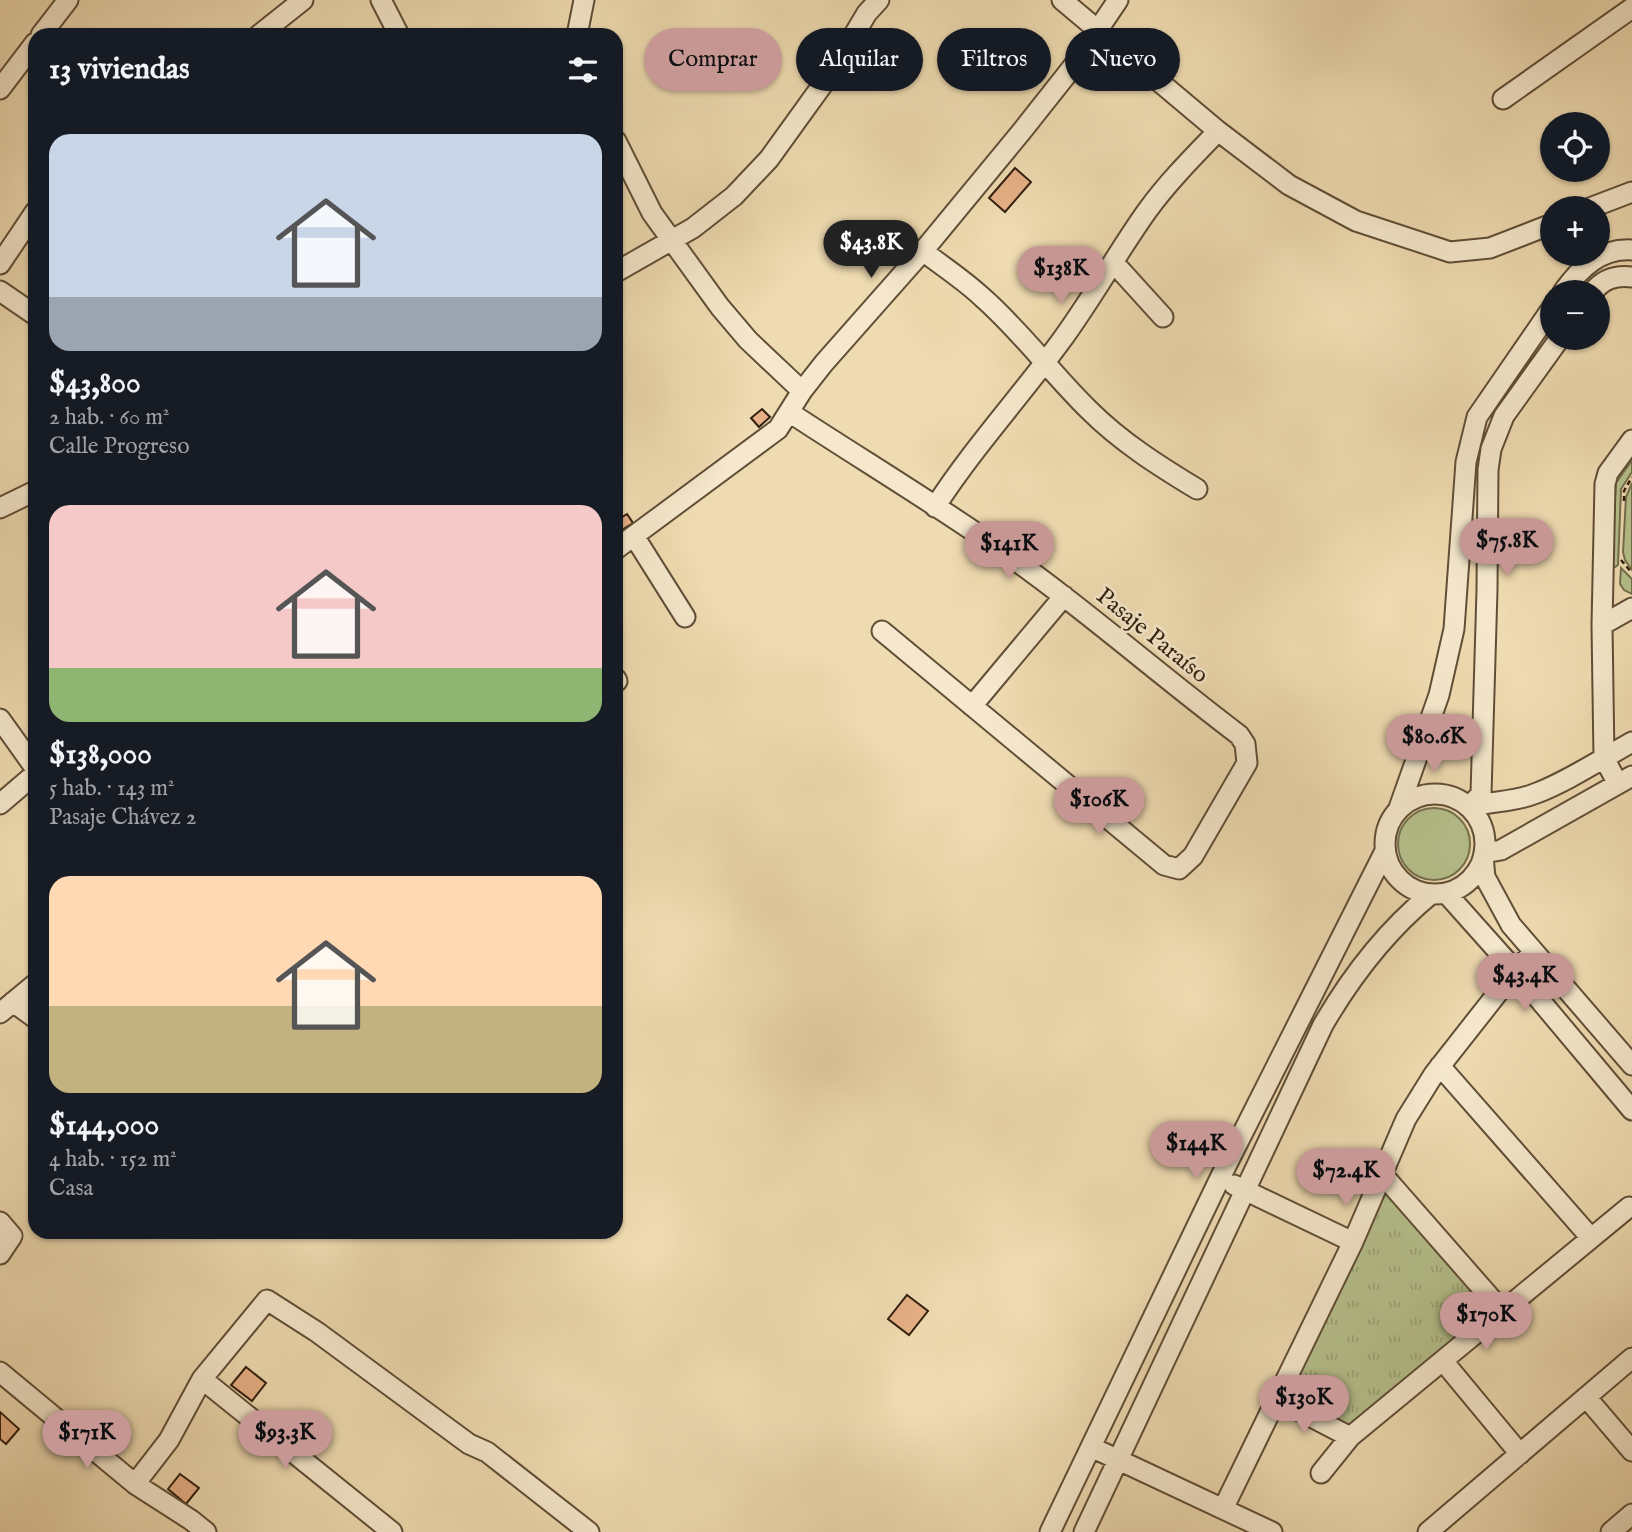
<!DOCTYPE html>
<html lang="es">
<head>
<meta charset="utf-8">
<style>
	body { margin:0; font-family:"IM FELL English",serif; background:#242831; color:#f1f3f6; height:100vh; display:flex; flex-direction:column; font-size:26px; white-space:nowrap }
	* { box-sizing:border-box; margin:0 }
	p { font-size:23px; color:#9ea1a6 }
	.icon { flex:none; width:38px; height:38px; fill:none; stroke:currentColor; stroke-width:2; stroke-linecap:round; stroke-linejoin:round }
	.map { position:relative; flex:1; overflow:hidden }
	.drawer { position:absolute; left:28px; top:28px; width:595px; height:1211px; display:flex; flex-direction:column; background:#171b24; border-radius:21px; box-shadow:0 2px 5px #0004 }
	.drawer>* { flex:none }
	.banner { position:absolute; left:644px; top:28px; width:665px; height:63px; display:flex; gap:14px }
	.buttons { position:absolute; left:1540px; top:112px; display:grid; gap:14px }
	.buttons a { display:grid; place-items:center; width:70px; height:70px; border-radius:50%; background:#171b24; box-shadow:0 2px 5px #0004; font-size:35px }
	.price { position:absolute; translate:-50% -60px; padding:0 16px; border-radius:24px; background:#c59692; color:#111; font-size:23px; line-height:46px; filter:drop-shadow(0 2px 4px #0008) }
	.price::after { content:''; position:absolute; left:50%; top:42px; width:21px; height:16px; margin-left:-10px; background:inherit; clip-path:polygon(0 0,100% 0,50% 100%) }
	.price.active { background:#222; color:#fff }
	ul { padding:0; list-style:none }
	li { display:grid; align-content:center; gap:14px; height:371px; padding:0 21px }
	li span { display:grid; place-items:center; height:217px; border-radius:21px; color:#555 }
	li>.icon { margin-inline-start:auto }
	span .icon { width:126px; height:126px; fill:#fffc; stroke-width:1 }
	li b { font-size:30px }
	h2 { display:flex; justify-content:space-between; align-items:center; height:84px; padding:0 21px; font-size:30px }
	.pill { padding:0 24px; border-radius:32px; background:#171b24; box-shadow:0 2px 5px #0004; font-size:24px; line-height:63px }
	.pill.active { background:#c59692; color:#111 }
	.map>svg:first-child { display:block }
	.green { fill:#b6c18d; stroke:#74704e; stroke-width:2 }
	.park { fill:url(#park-tufts); stroke:#74704e; stroke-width:2 }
	.building { fill:#e7b086; stroke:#311f0e; stroke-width:2 }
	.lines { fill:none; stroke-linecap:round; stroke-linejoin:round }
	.minor-casing { stroke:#604e37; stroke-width:23 }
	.path { stroke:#311f0e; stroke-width:2.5; stroke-dasharray:5 3.5; stroke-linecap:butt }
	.minor { stroke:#f5e8cc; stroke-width:19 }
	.labels { text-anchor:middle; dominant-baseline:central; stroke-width:5; stroke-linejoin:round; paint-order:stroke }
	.street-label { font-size:24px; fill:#311f0e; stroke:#f5e8cc }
</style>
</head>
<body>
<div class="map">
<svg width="1632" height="1532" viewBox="0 0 1632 1532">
	<defs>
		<pattern id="park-tufts" width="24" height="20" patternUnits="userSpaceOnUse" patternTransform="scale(1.75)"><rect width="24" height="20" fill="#b6c18d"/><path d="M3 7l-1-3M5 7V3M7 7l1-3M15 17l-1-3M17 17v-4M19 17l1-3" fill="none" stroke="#9da578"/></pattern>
	</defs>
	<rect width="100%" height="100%" fill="#efdbb1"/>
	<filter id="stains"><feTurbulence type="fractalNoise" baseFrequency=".00286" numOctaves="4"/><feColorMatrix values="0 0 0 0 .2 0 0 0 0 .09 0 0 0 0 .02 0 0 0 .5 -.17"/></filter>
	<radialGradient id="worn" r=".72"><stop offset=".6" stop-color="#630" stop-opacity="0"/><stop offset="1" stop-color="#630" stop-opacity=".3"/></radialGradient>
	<path class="green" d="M1632 460V472L1621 489 1618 565 1615 567 1611 564 1616 483Z
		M1632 483V570L1625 560 1623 552 1626 497Z
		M1621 568 1632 579V594L1624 590 1620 584Z
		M1398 844a36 36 0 1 1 72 0a36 36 0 1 1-72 0Z"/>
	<path class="park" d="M1383 1175 1503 1312 1350 1437 1277 1399Z"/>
	<path class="building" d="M1015 168 1031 182 1005 212 989 198Z
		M762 409 770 417 759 427 751 418Z
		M627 514 633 523 620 531 616 521Z
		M907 1295 928 1311 909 1335 888 1319Z
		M246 1367 266 1383 252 1401 231 1385Z
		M0 1412 19 1429 6 1444 0 1439Z
		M180 1474 199 1488 186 1504 168 1489Z"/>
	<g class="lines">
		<g class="minor-casing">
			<path id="minor" d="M381 0 399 35
				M1062 0 1218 131 1289 185 1356 221 1450 252 1490 248 1552 224
				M41 35 68 0
				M259 35 303 0
				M577 35 584 0
				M0 89 35 43
				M1503 99 1632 8
				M616 141 652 213 720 307 748 340 802 391
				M1590 208 1632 192
				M923 251C942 266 964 280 982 297 1021 331 1052 374 1089 410 1121 442 1159 466 1197 489
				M1114 263 1163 317
				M0 264 35 212
				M616 272 693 228 734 196 769 159 831 73 867 13 879 0
				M0 291 35 315
				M1563 292C1580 268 1601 248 1632 250
				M1593 292C1603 279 1615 275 1632 277
				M789 412C853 454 919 494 982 537 1071 597 1153 670 1239 735L1245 744 1247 763 1193 856 1179 869 1164 865 882 631
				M935 507C973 448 1020 397 1061 341 1092 299 1117 253 1147 211 1168 182 1193 157 1218 131
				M0 508 35 491
				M634 536 685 617
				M616 549 778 429 802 391 824 363 923 251 1022 131 1075 64 1118 0
				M1602 625 1632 608
				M616 679 617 681
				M972 706 1064 596
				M0 719 35 768
				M1618 784 1604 758 1602 625 1605 484 1608 473 1632 440
				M1385 844a50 50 0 1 1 100 0a50 50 0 1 1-100 0Z
				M0 804 35 774
				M1469 807 1481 794 1487 590 1488 470 1491 449 1504 416 1560 338
				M1469 807C1490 801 1515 802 1534 794 1565 783 1603 758 1632 742
				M1399 808 1439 695 1454 629 1466 462 1477 417 1552 308
				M1484 853 1501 850 1632 776
				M1483 857 1485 877 1511 925 1632 1065
				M1446 893 1512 967 1632 1110
				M13 1002 35 1018
				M0 1013 35 984
				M1440 1066 1591 1238
				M1383 1175 1503 1312
				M1234 1185 1353 1242
				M0 1222 12 1236 0 1254
				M1443 1361 1520 1454
				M0 1372 135 1484 191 1520 206 1532
				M202 1379 392 1532
				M1586 1397 1632 1451
				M1277 1399 1350 1437
				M1091 1447 1272 1532
				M1321 1473 1350 1437 1629 1207
				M135 1484 169 1440 202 1379 267 1300 317 1332 469 1444 487 1452 589 1532
				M1223 1509 1353 1242 1406 1119 1434 1074 1515 971 1534 952
				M1050 1532 1220 1178 1385 851
				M1084 1532 1323 1025C1352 975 1386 931 1431 894
				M1428 1532 1632 1358
				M1611 1532 1632 1514"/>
		</g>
		<path class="path" d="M1624 501V491L1632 477
			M1621 560 1632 573"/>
		<use href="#minor" class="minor"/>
	</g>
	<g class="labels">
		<g class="street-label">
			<text transform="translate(1152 636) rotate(39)">Pasaje Paraíso</text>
		</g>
	</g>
	<rect width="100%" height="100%" filter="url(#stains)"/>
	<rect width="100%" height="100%" fill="url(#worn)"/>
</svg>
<div class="buttons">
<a><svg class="icon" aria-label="locate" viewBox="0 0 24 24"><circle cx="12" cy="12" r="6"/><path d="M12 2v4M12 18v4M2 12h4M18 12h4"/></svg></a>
<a>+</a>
<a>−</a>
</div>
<b class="price active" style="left:871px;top:280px">$43.8K</b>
<b class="price" style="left:1061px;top:306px">$138K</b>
<b class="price" style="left:1507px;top:578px">$75.8K</b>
<b class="price" style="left:1009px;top:581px">$141K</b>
<b class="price" style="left:1434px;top:774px">$80.6K</b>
<b class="price" style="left:1099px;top:837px">$106K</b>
<b class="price" style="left:1525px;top:1013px">$43.4K</b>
<b class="price" style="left:1196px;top:1181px">$144K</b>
<b class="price" style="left:1346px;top:1208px">$72.4K</b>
<b class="price" style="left:1486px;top:1352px">$170K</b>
<b class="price" style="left:1304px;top:1435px">$130K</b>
<b class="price" style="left:87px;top:1470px">$171K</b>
<b class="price" style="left:285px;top:1470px">$93.3K</b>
<div class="banner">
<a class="pill active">Comprar</a>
<a class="pill">Alquilar</a>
<a class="pill">Filtros</a>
<a class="pill">Nuevo</a>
</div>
<section class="drawer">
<h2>13 viviendas<svg class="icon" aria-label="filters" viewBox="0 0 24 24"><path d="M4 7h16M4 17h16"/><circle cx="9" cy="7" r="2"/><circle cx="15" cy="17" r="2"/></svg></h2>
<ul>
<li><span style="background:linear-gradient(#c9d6e8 75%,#9aa5b1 0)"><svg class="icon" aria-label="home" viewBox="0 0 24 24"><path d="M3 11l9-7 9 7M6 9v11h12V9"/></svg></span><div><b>$43,800</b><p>2 hab. · 60 m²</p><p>Calle Progreso</p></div></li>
<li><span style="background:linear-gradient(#f6c9c9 75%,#8fb573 0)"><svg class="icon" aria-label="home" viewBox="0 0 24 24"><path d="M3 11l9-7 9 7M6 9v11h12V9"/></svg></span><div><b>$138,000</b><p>5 hab. · 143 m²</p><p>Pasaje Chávez 2</p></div></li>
<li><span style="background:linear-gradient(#ffd9b3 60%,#c2b280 0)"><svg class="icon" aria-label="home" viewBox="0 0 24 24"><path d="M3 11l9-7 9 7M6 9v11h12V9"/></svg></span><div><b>$144,000</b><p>4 hab. · 152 m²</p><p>Casa</p></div></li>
</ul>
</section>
</div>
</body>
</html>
